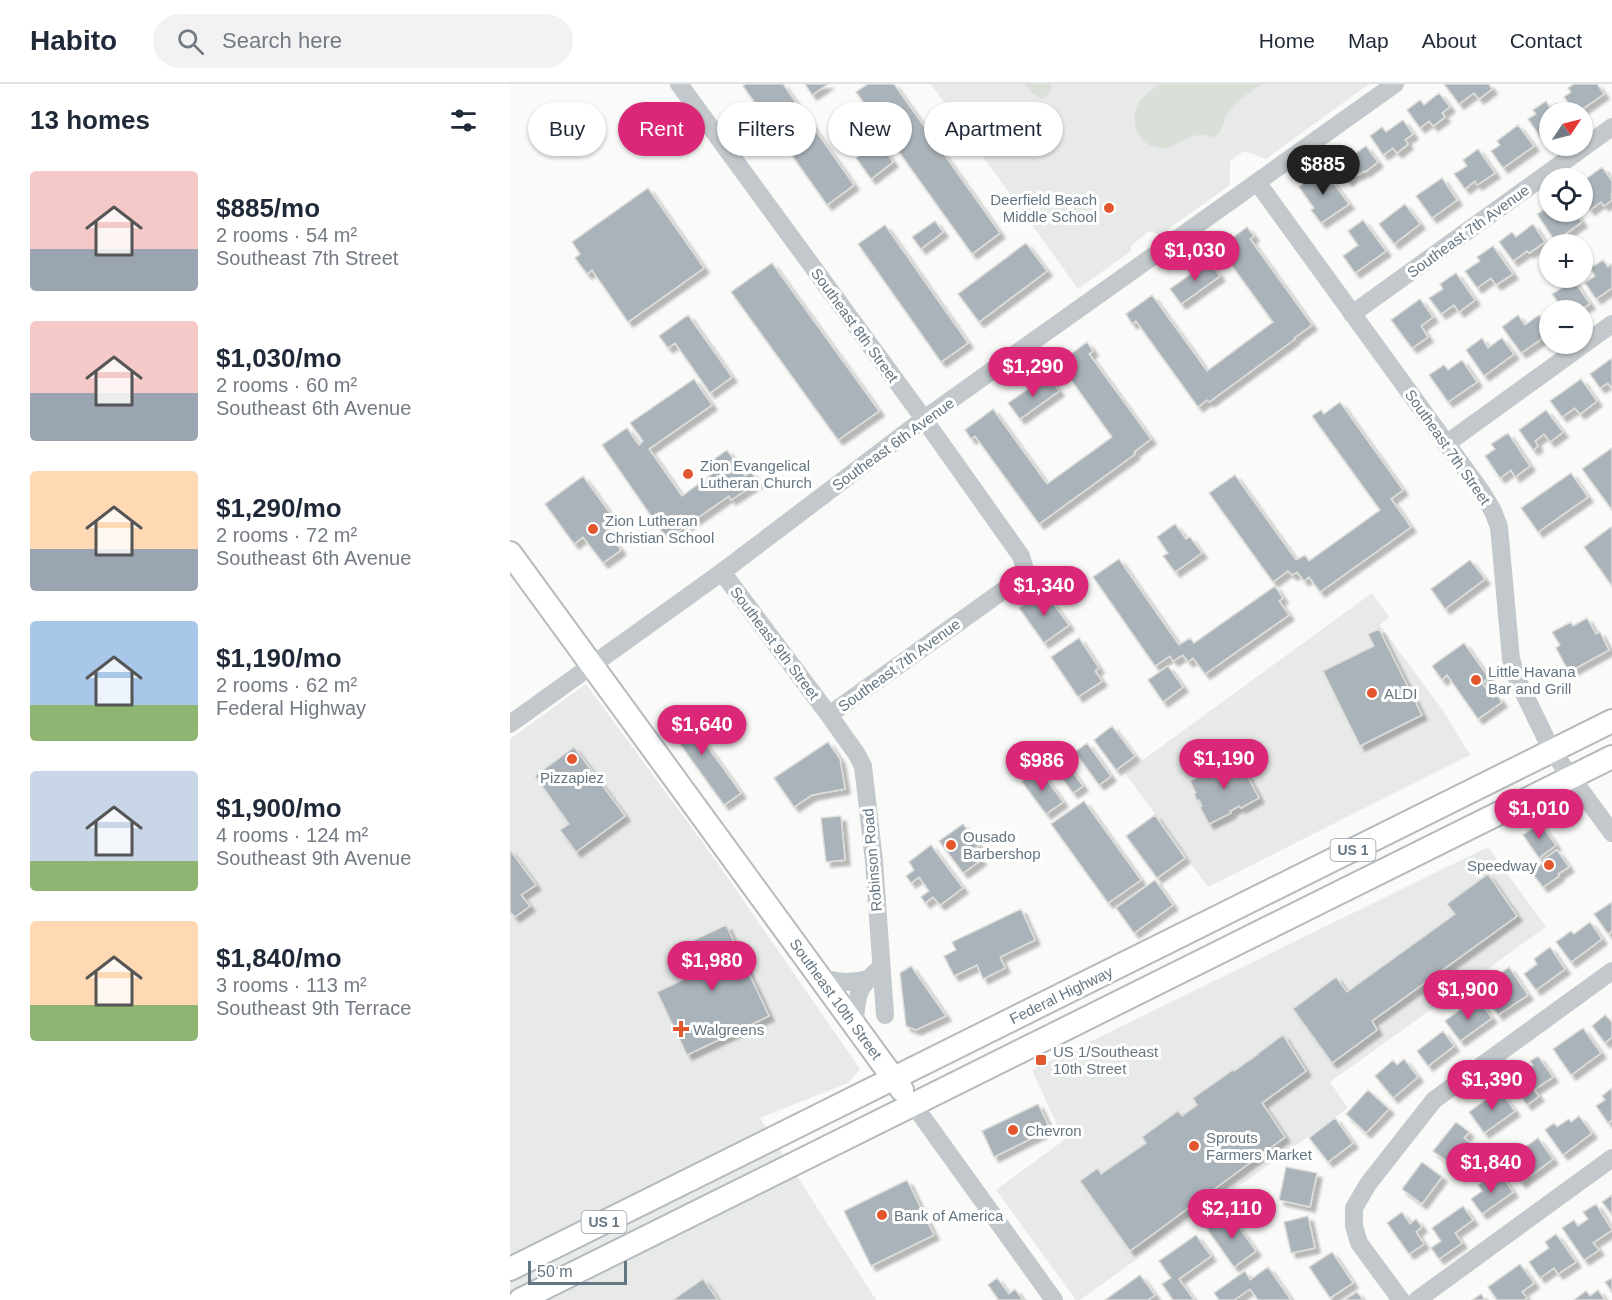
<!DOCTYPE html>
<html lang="en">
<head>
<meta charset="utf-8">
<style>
	body { margin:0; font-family:Helvetica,sans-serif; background:#f2f2f3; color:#1f2937; height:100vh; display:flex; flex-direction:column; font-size:22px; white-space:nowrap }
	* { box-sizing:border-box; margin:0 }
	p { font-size:20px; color:#747a83 }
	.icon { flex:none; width:33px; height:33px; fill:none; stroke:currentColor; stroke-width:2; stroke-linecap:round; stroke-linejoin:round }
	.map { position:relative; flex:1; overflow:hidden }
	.details { display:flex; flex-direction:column; background:#fff; width:510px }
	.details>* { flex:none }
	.top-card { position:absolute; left:18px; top:18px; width:570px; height:54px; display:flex; gap:12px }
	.needle { width:39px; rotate:55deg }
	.buttons { position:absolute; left:1029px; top:18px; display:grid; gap:12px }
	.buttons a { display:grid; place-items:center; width:54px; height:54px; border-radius:50%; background:#fff; box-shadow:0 2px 4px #0004; font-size:30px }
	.scale { position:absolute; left:18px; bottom:15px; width:99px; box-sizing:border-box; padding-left:6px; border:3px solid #657683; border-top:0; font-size:16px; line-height:21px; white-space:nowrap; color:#657683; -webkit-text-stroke:4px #fff; paint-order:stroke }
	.price { position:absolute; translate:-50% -51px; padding:0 14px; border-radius:21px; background:#db2777; color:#fff; font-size:20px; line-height:39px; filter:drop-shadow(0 2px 3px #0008) }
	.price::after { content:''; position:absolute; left:50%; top:36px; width:18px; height:14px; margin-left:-9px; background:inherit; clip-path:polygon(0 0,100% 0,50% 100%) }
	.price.active { background:#222; color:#fff }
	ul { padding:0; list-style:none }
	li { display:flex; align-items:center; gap:18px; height:150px; padding:0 30px }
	li span { display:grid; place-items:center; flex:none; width:168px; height:120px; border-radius:6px; color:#555 }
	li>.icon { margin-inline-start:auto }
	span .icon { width:72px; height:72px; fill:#fffc; stroke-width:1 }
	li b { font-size:26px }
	h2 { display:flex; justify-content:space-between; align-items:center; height:72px; padding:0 30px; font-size:26px }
	.chip { padding:0 21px; border-radius:27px; background:#fff; box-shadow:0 2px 4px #0004; font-size:21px; line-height:54px }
	.chip.active { background:#db2777; color:#fff }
	header { display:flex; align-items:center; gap:36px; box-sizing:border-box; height:84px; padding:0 30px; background:#fff; border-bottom:2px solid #e0e1e3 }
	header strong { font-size:28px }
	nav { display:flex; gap:33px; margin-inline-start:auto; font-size:21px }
	.search { width:420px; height:54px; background:#f2f2f3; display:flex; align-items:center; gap:15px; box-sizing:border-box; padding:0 21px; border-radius:33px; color:#747a83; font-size:22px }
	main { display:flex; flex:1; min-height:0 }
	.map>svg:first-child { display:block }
	.built { fill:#e8e9e9 }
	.green { fill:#dadfd7 }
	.building { fill:#aab3b9; stroke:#dcdcda; stroke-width:1.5; filter:url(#shadow) }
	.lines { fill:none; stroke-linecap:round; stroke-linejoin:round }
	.major-casing { stroke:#b5babe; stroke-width:26 }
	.minor { stroke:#c3c8cc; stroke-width:18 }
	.major { stroke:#fff; stroke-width:22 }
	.poi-dot { fill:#e4572e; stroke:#fff; stroke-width:2 }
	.labels { text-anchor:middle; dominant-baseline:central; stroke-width:6; stroke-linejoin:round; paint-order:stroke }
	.shield { fill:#fff; stroke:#939fa8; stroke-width:1.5 }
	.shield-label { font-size:14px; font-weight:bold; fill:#657683 }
	.poi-label { font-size:15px; fill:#657683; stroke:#fff; text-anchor:start }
	.street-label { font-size:15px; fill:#657683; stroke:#fff }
</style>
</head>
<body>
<header>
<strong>Habito</strong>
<div class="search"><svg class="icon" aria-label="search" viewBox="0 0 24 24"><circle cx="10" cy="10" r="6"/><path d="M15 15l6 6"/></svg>Search here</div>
<nav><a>Home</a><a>Map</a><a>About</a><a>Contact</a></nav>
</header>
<main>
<section class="details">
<h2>13 homes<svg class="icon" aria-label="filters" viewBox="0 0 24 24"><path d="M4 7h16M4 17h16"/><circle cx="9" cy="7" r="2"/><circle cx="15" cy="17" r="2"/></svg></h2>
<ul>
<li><span style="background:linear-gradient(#f6c9c9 65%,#9aa5b1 0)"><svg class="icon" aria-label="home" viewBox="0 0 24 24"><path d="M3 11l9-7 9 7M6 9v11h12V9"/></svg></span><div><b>$885/mo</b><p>2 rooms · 54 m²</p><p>Southeast 7th Street</p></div></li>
<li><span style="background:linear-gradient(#f6c9c9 60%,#9aa5b1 0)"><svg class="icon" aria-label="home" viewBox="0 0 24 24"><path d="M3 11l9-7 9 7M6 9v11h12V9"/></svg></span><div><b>$1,030/mo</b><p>2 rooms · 60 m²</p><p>Southeast 6th Avenue</p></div></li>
<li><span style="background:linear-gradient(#ffd9b3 65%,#9aa5b1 0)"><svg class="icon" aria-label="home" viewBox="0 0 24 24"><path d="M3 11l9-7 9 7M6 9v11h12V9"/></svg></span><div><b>$1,290/mo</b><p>2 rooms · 72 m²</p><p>Southeast 6th Avenue</p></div></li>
<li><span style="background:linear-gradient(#a9c7e8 70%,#8fb573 0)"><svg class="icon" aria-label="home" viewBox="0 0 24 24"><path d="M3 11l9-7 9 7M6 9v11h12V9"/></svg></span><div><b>$1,190/mo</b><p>2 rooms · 62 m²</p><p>Federal Highway</p></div></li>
<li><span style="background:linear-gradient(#c9d6e8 75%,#8fb573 0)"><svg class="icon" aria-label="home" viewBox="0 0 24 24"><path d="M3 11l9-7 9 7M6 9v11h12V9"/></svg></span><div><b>$1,900/mo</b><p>4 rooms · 124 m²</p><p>Southeast 9th Avenue</p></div></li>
<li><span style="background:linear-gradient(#ffd9b3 70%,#8fb573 0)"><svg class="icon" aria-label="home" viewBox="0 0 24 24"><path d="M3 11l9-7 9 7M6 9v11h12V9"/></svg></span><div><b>$1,840/mo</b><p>3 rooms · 113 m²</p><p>Southeast 9th Terrace</p></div></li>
</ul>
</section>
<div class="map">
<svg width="1102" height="1216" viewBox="0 0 1102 1216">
	<defs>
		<filter id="shadow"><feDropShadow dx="5" dy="5" stdDeviation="1.5" flood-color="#0004"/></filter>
	</defs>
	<rect width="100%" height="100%" fill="#fafaf8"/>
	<path class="built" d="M421 0H859L756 75 734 67 720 77V101L650 151 639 147 621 162V167L568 205Z
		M862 509 879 533 870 541 934 628 960 671 698 803 615 689Z
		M76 600 204 774 350 985 338 999 250 1034 366 1216H0V655Z
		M978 763 1036 843 820 998 838 1024 570 1216H566L486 1106 554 1056 522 986Z"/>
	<path class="green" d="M515 0H541C542 8 538 10 532 15L521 8Z
		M650 0H752C740 9 724 17 717 30 713 37 712 51 703 53 698 53 694 50 689 51 675 52 665 65 650 64 628 62 618 37 629 18 634 11 643 5 650 0Z"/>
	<path class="building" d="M236 0H273L344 101 317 121 233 2Z
		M295 0H318L302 11Z
		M358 0H384L490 149 462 170 346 8Z
		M934 0H979L982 5 969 15 964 9 949 20Z
		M1064 0H1087L1094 10 1068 28H1065L1054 13 1061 8 1058 4Z
		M929 9 940 23 932 29 935 33 923 42 919 37 910 44 897 26 910 16 914 21Z
		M1036 17 1040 24 1047 19 1054 28H1040V47L1030 53 1018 35 1026 30 1023 26Z
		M893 36 903 50 895 56 898 60 887 69 883 64 873 71 860 52 872 43 876 48Z
		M1008 41 1024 62 993 84 981 67 990 61 987 57Z
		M369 58 383 78 361 95 346 74Z
		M856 62 868 78 855 88 854 87 848 91 847 90 837 97 823 78 836 69 839 74Z
		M968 65 985 89 967 101 965 97 955 105 944 90 957 82 953 76Z
		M1092 83 1102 97V109L1101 110 1102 116 1094 122 1091 118 1080 126 1072 116V98Z
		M813 85 839 120 811 139 801 126 804 124 789 103Z
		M932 94 947 116 922 134 906 112Z
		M138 104 194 184 118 238 82 186 77 190 65 174 70 170 62 158Z
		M895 120 910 140 884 160 869 140Z
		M1040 122V128H1048L1051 131 1056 128H1065L1072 138 1054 151 1059 158 1055 160H1047L1027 130Z
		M853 136 876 167 845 189 833 172 848 161 838 147Z
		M425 137 433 148 411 165 402 153Z
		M1023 140 1035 158 1019 169 1017 167 1003 177 989 158 1002 148 1006 153Z
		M375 141 458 259 431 278 348 160Z
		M737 143 744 152 740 155 802 241 784 254 785 255 699 318 697 316 688 323 626 237 622 240 616 230 642 211 697 287 763 238 709 164Z
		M516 159 537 187 469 238 448 210Z
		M983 162 1003 190 986 201 981 194 967 204 955 187 970 177 967 173Z
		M1093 176 1098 183 1102 180V204L1086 215 1075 199 1085 192 1080 184Z
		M699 177 710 192 671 220 660 205Z
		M262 179 369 327 328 356 221 208Z
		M946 189 965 216 949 228 944 221 931 230 919 214 933 205 930 200Z
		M1054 194H1062L1080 220 1070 226H1040V228L1038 225 1048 218 1042 210 1052 204 1048 198Z
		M910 215 923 233 911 242 918 253 902 264 881 236Z
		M178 231 222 293 200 309 165 259 158 264 149 252Z
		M1008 231 1015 241 1029 231 1040 246V249L1011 269 992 243Z
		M972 254 978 264 992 254 1004 270 974 292 956 266Z
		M577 258 583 267 579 270 641 355 624 368 625 370 529 440 465 352 461 355 455 346 483 325 537 400 602 353 549 279Z
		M1102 274V305L1098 299 1090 304 1080 290Z
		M952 276 967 298 938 318 919 291 934 281 938 286Z
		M540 294 549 307 510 335 498 319 530 297 532 300Z
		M184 295 202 321 139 365 172 412 202 390 196 381 217 366 235 392 241 388 248 398 221 416 219 412 157 455 92 361 117 344 129 361 133 357 120 339Z
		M1071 295 1087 317 1070 330 1065 324 1052 333 1040 317Z
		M830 318 893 406 881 415 901 443 810 508 799 493 794 497 787 488 782 491 778 487 763 498 699 409 725 391 786 476 795 471 799 477 870 426 802 332 811 326 814 330Z
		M1036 326 1053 348 1040 358 1034 350 1025 357 1028 362 1023 366 1009 346Z
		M998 349 1020 382 1005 393 1001 386 990 394 975 372 985 365 981 360Z
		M1102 364V426L1072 385Z
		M1061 389 1078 413 1028 448 1011 424Z
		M73 392 102 432 92 440 111 466 93 479 73 453 64 460 35 420Z
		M665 440 676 455 680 453 692 469 665 488 653 472 658 469 647 453Z
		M1101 443 1102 444V502L1074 463Z
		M609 475 669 561 680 554 684 559 765 502 773 514 769 517 779 531 695 590 683 574 678 578 673 571 663 577 660 572 645 582 583 493Z
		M960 476 975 495 935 525 921 505Z
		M534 507 559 541 534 559 509 524Z
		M1077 534 1086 550 1090 548 1099 566 1059 588 1046 564 1050 561 1042 548 1061 538 1063 542Z
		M869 545 912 631 850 662 813 587 864 562 858 550Z
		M569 554 589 584 585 587 592 597 568 613 541 573Z
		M954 559 979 594 972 599 983 614 987 611 992 618 968 635 937 591 932 596 922 582Z
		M658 582 673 603 653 618 638 596Z
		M169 623 231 709 214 721 152 635Z
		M602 642 625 672 606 686 584 656Z
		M318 658 330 675 335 705 302 711 284 723 264 694Z
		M577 659 601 692 589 701 565 668Z
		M64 663 115 732 66 768 50 746 59 740 25 692Z
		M727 673 749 714 731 724 729 722 720 727 721 729 699 740 690 723 692 722 689 716 687 717 684 710 686 709 680 697Z
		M556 679 573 702 563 709 547 687Z
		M529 685 553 718 536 730 512 698Z
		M574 717 631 796 598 819 541 740Z
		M645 731 675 774 647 794 616 752Z
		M331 732 335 776 316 778 311 734Z
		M1030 739 1046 761 1029 774 1013 751Z
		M453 740 469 762 463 765 471 776 453 789 429 757Z
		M421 761 453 804 430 821 423 813 415 819 411 813 419 807 409 793 401 799 396 792 404 786 399 778Z
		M0 766 26 801 11 811 20 822 5 833 0 828Z
		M1047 766 1059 783 1048 790 1049 792 1033 803 1021 788 1036 777 1034 775Z
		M978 790 1007 832 862 937 867 946 822 979 783 925 826 893 837 908 945 830 937 820Z
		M645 796 663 821 624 849 606 824Z
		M1102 818V847L1098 850 1084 830Z
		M511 825 525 856 490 873 495 884 473 895 467 881 444 892 434 872 446 866 442 858Z
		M1080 838 1092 855 1061 878 1046 858 1061 847 1064 850Z
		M216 841 259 932 177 971 147 908 177 894 163 866Z
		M1040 863 1055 885 1026 906 1014 890 1027 880 1024 875Z
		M401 882 436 932 406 946 396 942 390 889Z
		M999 883 1018 911 988 931 974 911 993 898 988 891Z
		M971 920 982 934 950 957 935 937 956 921 960 928Z
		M1095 931 1102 938V953L1095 959 1082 942Z
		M1073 944 1091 969 1061 991 1043 965Z
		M933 947 944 962 918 982 907 967Z
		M773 951 796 987 752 1019 775 1053 620 1167 570 1097 588 1084 591 1090 636 1059 632 1053 668 1027 672 1032 687 1021 683 1014 723 986 724 987 747 971H746Z
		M1028 972 1043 993 1024 1006 1029 1012 1017 1021 1000 998 1023 981 1020 977Z
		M894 975 908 993 883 1014 865 992 883 976 887 981Z
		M1102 1004V1036L1098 1039 1086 1022 1095 1016 1092 1012Z
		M858 1006 879 1025 856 1049 836 1030Z
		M989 1006 1005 1027 974 1049 959 1028Z
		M528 1020 540 1045 484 1073 472 1047Z
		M1069 1032 1082 1049 1053 1071 1035 1046 1044 1039 1047 1043 1059 1035 1061 1038Z
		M825 1034 843 1059 818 1078 799 1054Z
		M946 1038 959 1048 954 1054 961 1059 943 1082 923 1067Z
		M1028 1054 1043 1075 1011 1099 998 1080 1009 1071 1008 1068Z
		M912 1078 932 1093 912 1120 892 1105Z
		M776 1083 807 1089 800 1123 769 1116Z
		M992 1092 1003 1108 972 1130 961 1115 972 1107 968 1101 976 1095 980 1101Z
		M397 1096 424 1151 361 1182 334 1127Z
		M1102 1111V1131L1092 1118Z
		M1086 1120 1102 1146 1083 1159 1089 1166 1074 1176 1052 1144 1064 1136 1068 1142 1078 1135 1073 1128Z
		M953 1122 963 1136 945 1149 952 1159 929 1175 921 1164 931 1157 922 1144Z
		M892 1128 900 1140 906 1135 912 1143 906 1148 914 1160 899 1170 877 1139Z
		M719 1129 746 1167 724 1183 697 1145Z
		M798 1132 805 1164 781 1169 774 1138Z
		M1046 1150 1066 1178 1048 1190 1044 1184 1030 1194 1019 1178 1039 1164 1035 1158Z
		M686 1151 701 1172 669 1195 684 1216H663L652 1200 661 1194 649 1177Z
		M822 1168 843 1199 820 1214 799 1183Z
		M1010 1180 1024 1199 1012 1208 1017 1214 1014 1216H987L978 1203Z
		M758 1183 781 1216H748L740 1205 724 1216H709L704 1209 735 1187 740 1196Z
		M630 1191 645 1211 638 1216H595Z
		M487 1194 499 1210 505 1205 513 1216H487L488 1215 478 1201Z
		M1102 1194V1208L1095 1198Z
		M193 1195 208 1216H163Z
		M1088 1206 1095 1216H1064L1076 1207 1080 1212Z
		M847 1208 853 1216H834Z
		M971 1210 975 1216H962Z"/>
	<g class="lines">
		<g class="major-casing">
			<path id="major" d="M0 469 392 1006
				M0 1185 1102 637
				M10 1216 1102 673"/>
		</g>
		<path class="minor" d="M169 0 406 324 511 472 515 486 505 498 319 631
			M747 98 971 407 983 427 989 443 1001 575 1008 597 1042 667 1102 749
			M842 230 1102 43
			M936 360 1102 240
			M212 488 319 631 346 669 353 682 364 777 375 931
			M0 640 212 488 414 335 885 0
			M312 894C330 899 339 899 358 895
			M345 940C346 910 348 903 371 883
			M403 1020 544 1216
			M891 1216 849 1159 844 1142V1124L858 1100 924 1016 1102 887
			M907 1216 1102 1074"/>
		<use href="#major" class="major"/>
	</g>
	<g class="poi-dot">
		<circle cx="599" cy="124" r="6"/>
		<circle cx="178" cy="390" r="6"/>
		<circle cx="83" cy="445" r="6"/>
		<circle cx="966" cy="596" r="6"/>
		<circle cx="862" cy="609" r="6"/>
		<circle cx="62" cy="675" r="6"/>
		<circle cx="441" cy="761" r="6"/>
		<circle cx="1039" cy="781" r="6"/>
		<path d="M168 936h6v6h6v6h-6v6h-6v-6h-6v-6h6z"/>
		<rect x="525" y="970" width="12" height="12" rx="3"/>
		<circle cx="503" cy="1046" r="6"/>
		<circle cx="684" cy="1062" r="6"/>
		<circle cx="372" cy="1131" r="6"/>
	</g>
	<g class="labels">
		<g class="shield">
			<rect x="820.5" y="755" width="45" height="22" rx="4.5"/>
			<rect x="71.5" y="1127" width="45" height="22" rx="4.5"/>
		</g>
		<g class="shield-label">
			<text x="843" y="766">US 1</text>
			<text x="94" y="1138">US 1</text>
		</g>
		<g class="poi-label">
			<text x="587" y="115" text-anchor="end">Deerfield Beach<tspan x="587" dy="17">Middle School</tspan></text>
			<text x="190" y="381">Zion Evangelical<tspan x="190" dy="17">Lutheran Church</tspan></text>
			<text x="95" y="436">Zion Lutheran<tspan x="95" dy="17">Christian School</tspan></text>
			<text x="978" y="587">Little Havana<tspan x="978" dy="17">Bar and Grill</tspan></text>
			<text x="874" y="609">ALDI</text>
			<text x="62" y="693" text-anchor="middle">Pizzapiez</text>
			<text x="453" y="752">Ousado<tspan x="453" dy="17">Barbershop</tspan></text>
			<text x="1027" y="781" text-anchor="end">Speedway</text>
			<text x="183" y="945">Walgreens</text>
			<text x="543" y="967">US 1/Southeast<tspan x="543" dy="17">10th Street</tspan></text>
			<text x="515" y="1046">Chevron</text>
			<text x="696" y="1053">Sprouts<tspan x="696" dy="17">Farmers Market</tspan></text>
			<text x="384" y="1131">Bank of America</text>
		</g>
		<g class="street-label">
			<text transform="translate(958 147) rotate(-36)">Southeast 7th Avenue</text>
			<text transform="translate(345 241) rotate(54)">Southeast 8th Street</text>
			<text transform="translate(383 360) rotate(-36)">Southeast 6th Avenue</text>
			<text transform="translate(938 363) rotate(55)">Southeast 7th Street</text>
			<text transform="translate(265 559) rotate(53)">Southeast 9th Street</text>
			<text transform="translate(389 581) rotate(-36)">Southeast 7th Avenue</text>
			<text transform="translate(362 776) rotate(-95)">Robinson Road</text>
			<text transform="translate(551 911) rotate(-26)">Federal Highway</text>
			<text transform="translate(326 915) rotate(54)">Southeast 10th Street</text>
		</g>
	</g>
</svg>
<div class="buttons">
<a><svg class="needle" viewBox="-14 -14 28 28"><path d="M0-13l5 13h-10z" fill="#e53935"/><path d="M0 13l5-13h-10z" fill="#747a83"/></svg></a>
<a><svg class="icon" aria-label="locate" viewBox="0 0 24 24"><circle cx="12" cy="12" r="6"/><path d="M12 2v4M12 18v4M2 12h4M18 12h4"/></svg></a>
<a>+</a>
<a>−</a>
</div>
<div class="scale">50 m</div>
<b class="price active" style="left:813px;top:112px">$885</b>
<b class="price" style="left:685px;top:198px">$1,030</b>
<b class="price" style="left:523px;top:314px">$1,290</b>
<b class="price" style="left:534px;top:533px">$1,340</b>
<b class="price" style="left:192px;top:672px">$1,640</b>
<b class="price" style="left:714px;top:706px">$1,190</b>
<b class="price" style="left:532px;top:708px">$986</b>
<b class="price" style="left:1029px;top:756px">$1,010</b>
<b class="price" style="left:202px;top:908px">$1,980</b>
<b class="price" style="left:958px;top:937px">$1,900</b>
<b class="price" style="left:982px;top:1027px">$1,390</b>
<b class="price" style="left:981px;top:1110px">$1,840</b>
<b class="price" style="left:722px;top:1156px">$2,110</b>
<div class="top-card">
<a class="chip">Buy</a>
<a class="chip active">Rent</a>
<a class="chip">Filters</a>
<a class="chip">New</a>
<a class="chip">Apartment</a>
</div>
</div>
</main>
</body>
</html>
